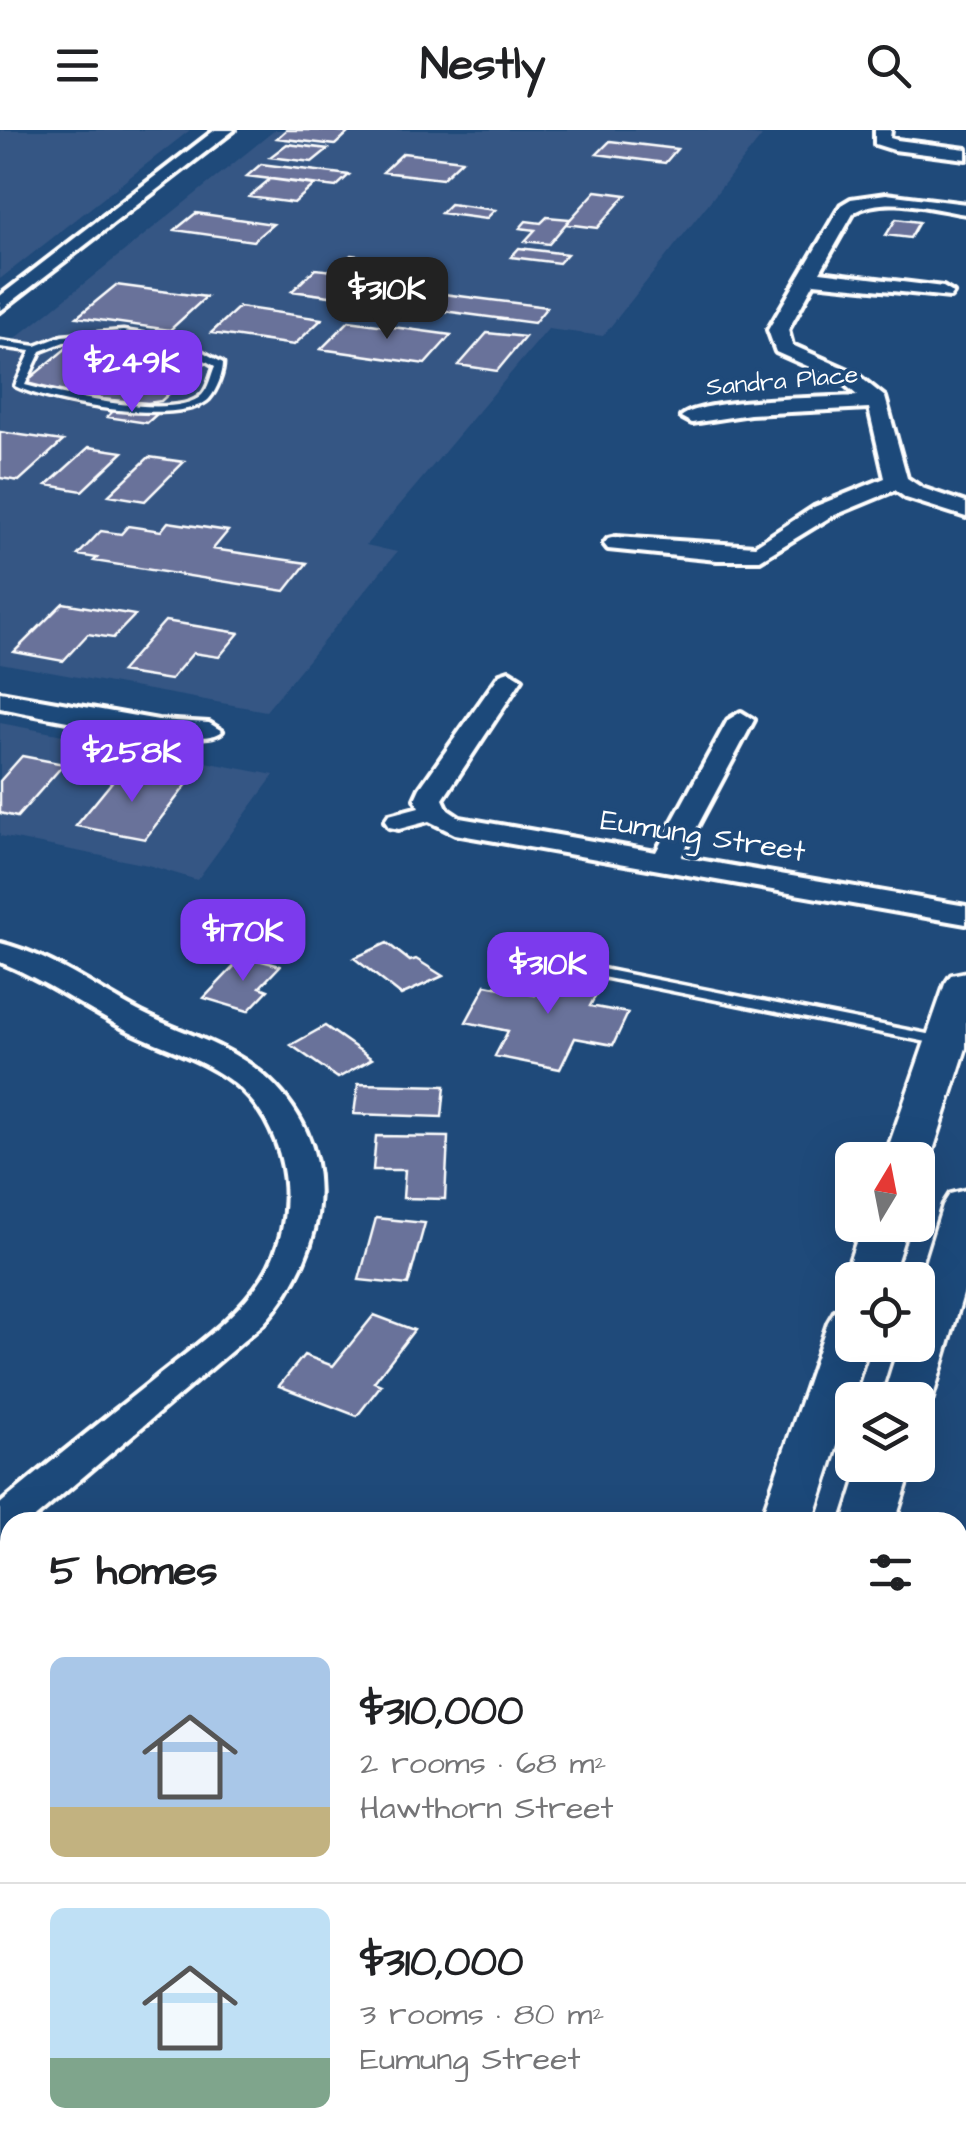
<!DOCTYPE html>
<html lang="en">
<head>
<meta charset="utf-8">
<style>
	body { margin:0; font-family:"Architects Daughter",sans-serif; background:#f6f6f6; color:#202124; height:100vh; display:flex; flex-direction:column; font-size:38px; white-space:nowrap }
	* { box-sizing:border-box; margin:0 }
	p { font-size:32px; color:#757577 }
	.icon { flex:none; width:55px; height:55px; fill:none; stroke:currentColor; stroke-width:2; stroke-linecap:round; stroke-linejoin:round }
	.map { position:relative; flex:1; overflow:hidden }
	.panel { position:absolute; left:0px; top:1382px; width:968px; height:642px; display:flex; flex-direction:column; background:#fff; border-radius:30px 30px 0 0; box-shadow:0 10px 40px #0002 }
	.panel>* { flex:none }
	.needle { width:65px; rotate:10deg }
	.buttons { position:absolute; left:835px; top:1012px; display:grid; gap:20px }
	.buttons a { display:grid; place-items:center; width:100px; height:100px; border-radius:15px; background:#fff; box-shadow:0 10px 40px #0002; font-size:50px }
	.price { position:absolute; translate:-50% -85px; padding:0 22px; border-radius:20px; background:#7c3aed; color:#fff; font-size:32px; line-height:65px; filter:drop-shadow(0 2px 5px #0008) }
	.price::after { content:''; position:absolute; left:50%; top:60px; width:30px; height:22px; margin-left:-15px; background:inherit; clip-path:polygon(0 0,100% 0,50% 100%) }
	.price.selected { background:#222; color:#fff }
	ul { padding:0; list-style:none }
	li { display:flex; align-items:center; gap:30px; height:250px; padding:0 50px }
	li+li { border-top:2px solid #e0e0e0 }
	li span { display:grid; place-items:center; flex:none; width:280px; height:200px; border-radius:15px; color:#555 }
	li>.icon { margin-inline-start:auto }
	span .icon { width:120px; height:120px; fill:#fffc; stroke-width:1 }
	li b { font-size:42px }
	h2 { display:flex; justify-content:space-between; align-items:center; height:120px; padding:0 50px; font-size:42px }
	header { display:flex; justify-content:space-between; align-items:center; height:130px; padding:0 50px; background:#fff; font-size:45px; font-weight:800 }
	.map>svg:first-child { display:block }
	.built { fill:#355684 }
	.green { fill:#5e8085; stroke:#aec0c2; stroke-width:2.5 }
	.building { fill:#69729a; stroke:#fff; stroke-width:2.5 }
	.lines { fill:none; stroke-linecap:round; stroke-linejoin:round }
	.lane-casing { stroke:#fff; stroke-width:7 }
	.street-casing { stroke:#fff; stroke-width:8 }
	.secondary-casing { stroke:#fff; stroke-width:7 }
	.path { stroke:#fff; stroke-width:6; stroke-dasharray:12 10; stroke-linecap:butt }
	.lane { fill:#1f4a7a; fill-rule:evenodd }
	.street { fill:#1f4a7a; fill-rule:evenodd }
	.secondary { fill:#1f4a7a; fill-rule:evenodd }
	.labels { text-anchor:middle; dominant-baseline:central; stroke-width:8; stroke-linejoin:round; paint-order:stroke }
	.far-street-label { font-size:25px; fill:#fff; stroke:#1f4a7a }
	.street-label { font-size:30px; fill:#fff; stroke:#1f4a7a }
</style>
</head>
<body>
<header><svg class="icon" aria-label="menu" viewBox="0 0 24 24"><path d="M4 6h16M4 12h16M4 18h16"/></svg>Nestly<svg class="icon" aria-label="search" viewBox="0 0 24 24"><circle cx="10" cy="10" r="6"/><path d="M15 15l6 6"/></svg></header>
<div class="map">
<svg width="966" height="2023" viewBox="0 0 966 2023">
	<rect width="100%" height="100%" fill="#1f4a7a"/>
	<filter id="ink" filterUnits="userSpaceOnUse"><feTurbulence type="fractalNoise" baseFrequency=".01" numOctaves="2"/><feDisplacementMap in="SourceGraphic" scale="20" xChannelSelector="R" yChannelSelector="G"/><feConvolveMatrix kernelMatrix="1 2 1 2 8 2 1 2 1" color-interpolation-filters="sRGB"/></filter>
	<g filter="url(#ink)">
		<path class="built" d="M0 0H190L0 149Z
			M275 0H744L742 4 762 6 603 206 548 199 366 415 397 422 266 581 0 533V221Z
			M0 593 274 645 197 750 148 735 0 706Z"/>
		<path class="green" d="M958 1768 966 1770V2023H776L778 2015H958Z"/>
		<path class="building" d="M286 0H328L349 2 335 15 277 8Z
			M610 11 677 19 665 33 597 24Z
			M287 14 328 19 312 32 270 27Z
			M403 23 462 30 442 49 383 42Z
			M261 34 349 45 336 57 247 46Z
			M270 49 314 55 294 73 249 67Z
			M596 61 626 65 597 98 566 94Z
			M450 74 495 80 486 89 441 83Z
			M196 83 273 94 253 111 175 100Z
			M547 87 570 89 549 114 525 111 535 100 520 98 526 91 541 93Z
			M896 89 919 92 910 108 886 105Z
			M519 118 567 124 559 133 511 127Z
			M351 125 398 131 383 147 409 154 404 159 547 177 534 193 292 161 315 139 334 141Z
			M116 155 206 167 170 200 77 187Z
			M239 177 322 189 294 215 211 203Z
			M349 191 451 205 425 234 321 219Z
			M487 203 525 207 497 241 459 235Z
			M89 210 126 215 131 211 150 213 145 218 177 222 161 237 178 239 171 246 186 248 161 271 148 273 87 268 23 254 69 216 80 217Z
			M116 278 157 284 147 293 107 287Z
			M0 302 63 311 19 351 0 348Z
			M89 317 123 322 82 361 47 355Z
			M149 327 184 332 145 371 109 365Z
			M168 392 228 401 213 419 307 433 285 461 94 431 97 428 78 425 101 401 121 404 128 396 161 401Z
			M63 473 135 485 113 508 88 504 63 531 14 522Z
			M165 491 239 503 219 527 193 523 170 550 120 542Z
			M22 626 64 634 17 687 0 683V651Z
			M120 642 187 654 145 709 76 696Z
			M387 813 410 831 416 829 443 846 401 865 354 828Z
			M244 826 280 836 260 857 268 860 248 881 204 868Z
			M550 836 605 847 590 876 628 883 613 915 575 908 560 939 495 926 508 901 466 892 486 855 535 865Z
			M325 896 372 929 338 948 291 915Z
			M358 954 445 956 442 987 354 984Z
			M376 1006 448 1007 445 1069 403 1068 405 1040H373Z
			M376 1088 425 1093 408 1155 359 1150Z
			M374 1185 414 1200 374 1252 381 1255 357 1286 279 1256 304 1225 333 1236Z"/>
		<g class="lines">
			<g class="lane-casing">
				<path id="lane" d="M123 201 181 210 223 233C223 243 217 260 209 269 180 297 48 273 15 256L31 221 0 217V211L36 216 62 206ZM123 207 176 214 215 236C211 245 209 258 202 265 175 292 60 264 25 255L41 221 64 212Z
					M502 819 942 907 949 911 942 915 497 826 495 823 497 820Z"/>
			</g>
			<g class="street-casing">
				<path id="street" d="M215 0H234L0 181V166Z
					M875 0H891L890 8 897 10 966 19V29L894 20 875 14Z
					M886 64 966 74V84C932 79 885 64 854 82L820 142 943 157 953 163 950 167 814 153 788 200 792 215 855 243 885 267 907 348 922 358 966 373V387L906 368 895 360 830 387 760 430H717L608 419 604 414 608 409 616 407 755 416 814 377 885 348 869 278 750 284 692 293 681 287C701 268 825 268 858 266L841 251 776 222 768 200 841 75 851 69Z
					M509 541 522 549 443 669 448 680 460 688 656 722 728 590 741 582 754 590 681 727 966 776V794L455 704 429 691 399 699 389 697 385 691 389 685 419 677 415 669 420 658 500 544Z
					M0 562 158 590 209 593 222 601C204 622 34 584 0 578Z
					M0 813C50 825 93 857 138 881 178 902 225 913 261 943 345 1014 330 1119 263 1194L30 1392H10V1407L0 1411V1374C50 1332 102 1291 153 1250 191 1219 236 1189 263 1147 300 1088 291 1006 241 959 209 930 165 919 127 900 84 878 45 850 0 832Z
					M0 1437 10 1440V1470L0 1467Z
					M10 1887V1941L0 1944V1891Z"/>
			</g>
			<g class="secondary-casing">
				<path id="secondary" d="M966 842V918L930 1030 918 1042V1030H884L945 854 951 845Z
					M966 1060V1154L932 1270 925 1283 918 1285V1270H882L899 1215H918V1156L943 1075 950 1064Z
					M862 1095H908L891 1150H852V1162L843 1150Z
					M852 1175V1215H869L813 1392H760L828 1192 835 1180Z
					M861 1335H913L895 1392H843Z
					M595 2015H661L658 2023H592Z"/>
			</g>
			<path class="path" d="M958 1751 966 1753"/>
			<use href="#lane" class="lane"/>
			<use href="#street" class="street"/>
			<use href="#secondary" class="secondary"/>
		</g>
	</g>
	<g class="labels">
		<g class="far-street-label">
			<text transform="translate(782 251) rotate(-5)">Sandra Place</text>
		</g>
		<g class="street-label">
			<text transform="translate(703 706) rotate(9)">Eumung Street</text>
		</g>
	</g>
</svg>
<div class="buttons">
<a><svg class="needle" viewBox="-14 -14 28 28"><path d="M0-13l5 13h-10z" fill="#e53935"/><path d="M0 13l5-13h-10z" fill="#757577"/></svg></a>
<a><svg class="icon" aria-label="locate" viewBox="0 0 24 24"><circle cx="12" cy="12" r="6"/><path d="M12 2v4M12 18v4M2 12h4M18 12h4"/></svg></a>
<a><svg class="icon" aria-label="layers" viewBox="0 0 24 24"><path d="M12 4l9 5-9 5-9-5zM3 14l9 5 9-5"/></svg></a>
</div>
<b class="price selected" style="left:387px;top:212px">$310K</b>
<b class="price" style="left:132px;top:285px">$249K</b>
<b class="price" style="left:132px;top:675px">$258K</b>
<b class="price" style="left:243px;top:854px">$170K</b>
<b class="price" style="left:548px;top:887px">$310K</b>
<section class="panel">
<h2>5 homes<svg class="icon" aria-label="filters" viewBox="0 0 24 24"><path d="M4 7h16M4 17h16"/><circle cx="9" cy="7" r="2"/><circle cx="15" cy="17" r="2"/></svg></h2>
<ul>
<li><span style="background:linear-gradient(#a9c7e8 75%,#c2b280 0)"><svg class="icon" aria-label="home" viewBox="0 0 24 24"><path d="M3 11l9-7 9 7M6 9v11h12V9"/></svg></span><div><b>$310,000</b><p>2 rooms · 68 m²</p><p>Hawthorn Street</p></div></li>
<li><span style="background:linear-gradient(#bfe0f5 75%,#7fa58c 0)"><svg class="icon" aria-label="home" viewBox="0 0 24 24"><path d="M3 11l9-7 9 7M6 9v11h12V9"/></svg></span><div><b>$310,000</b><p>3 rooms · 80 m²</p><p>Eumung Street</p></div></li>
</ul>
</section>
</div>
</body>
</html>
